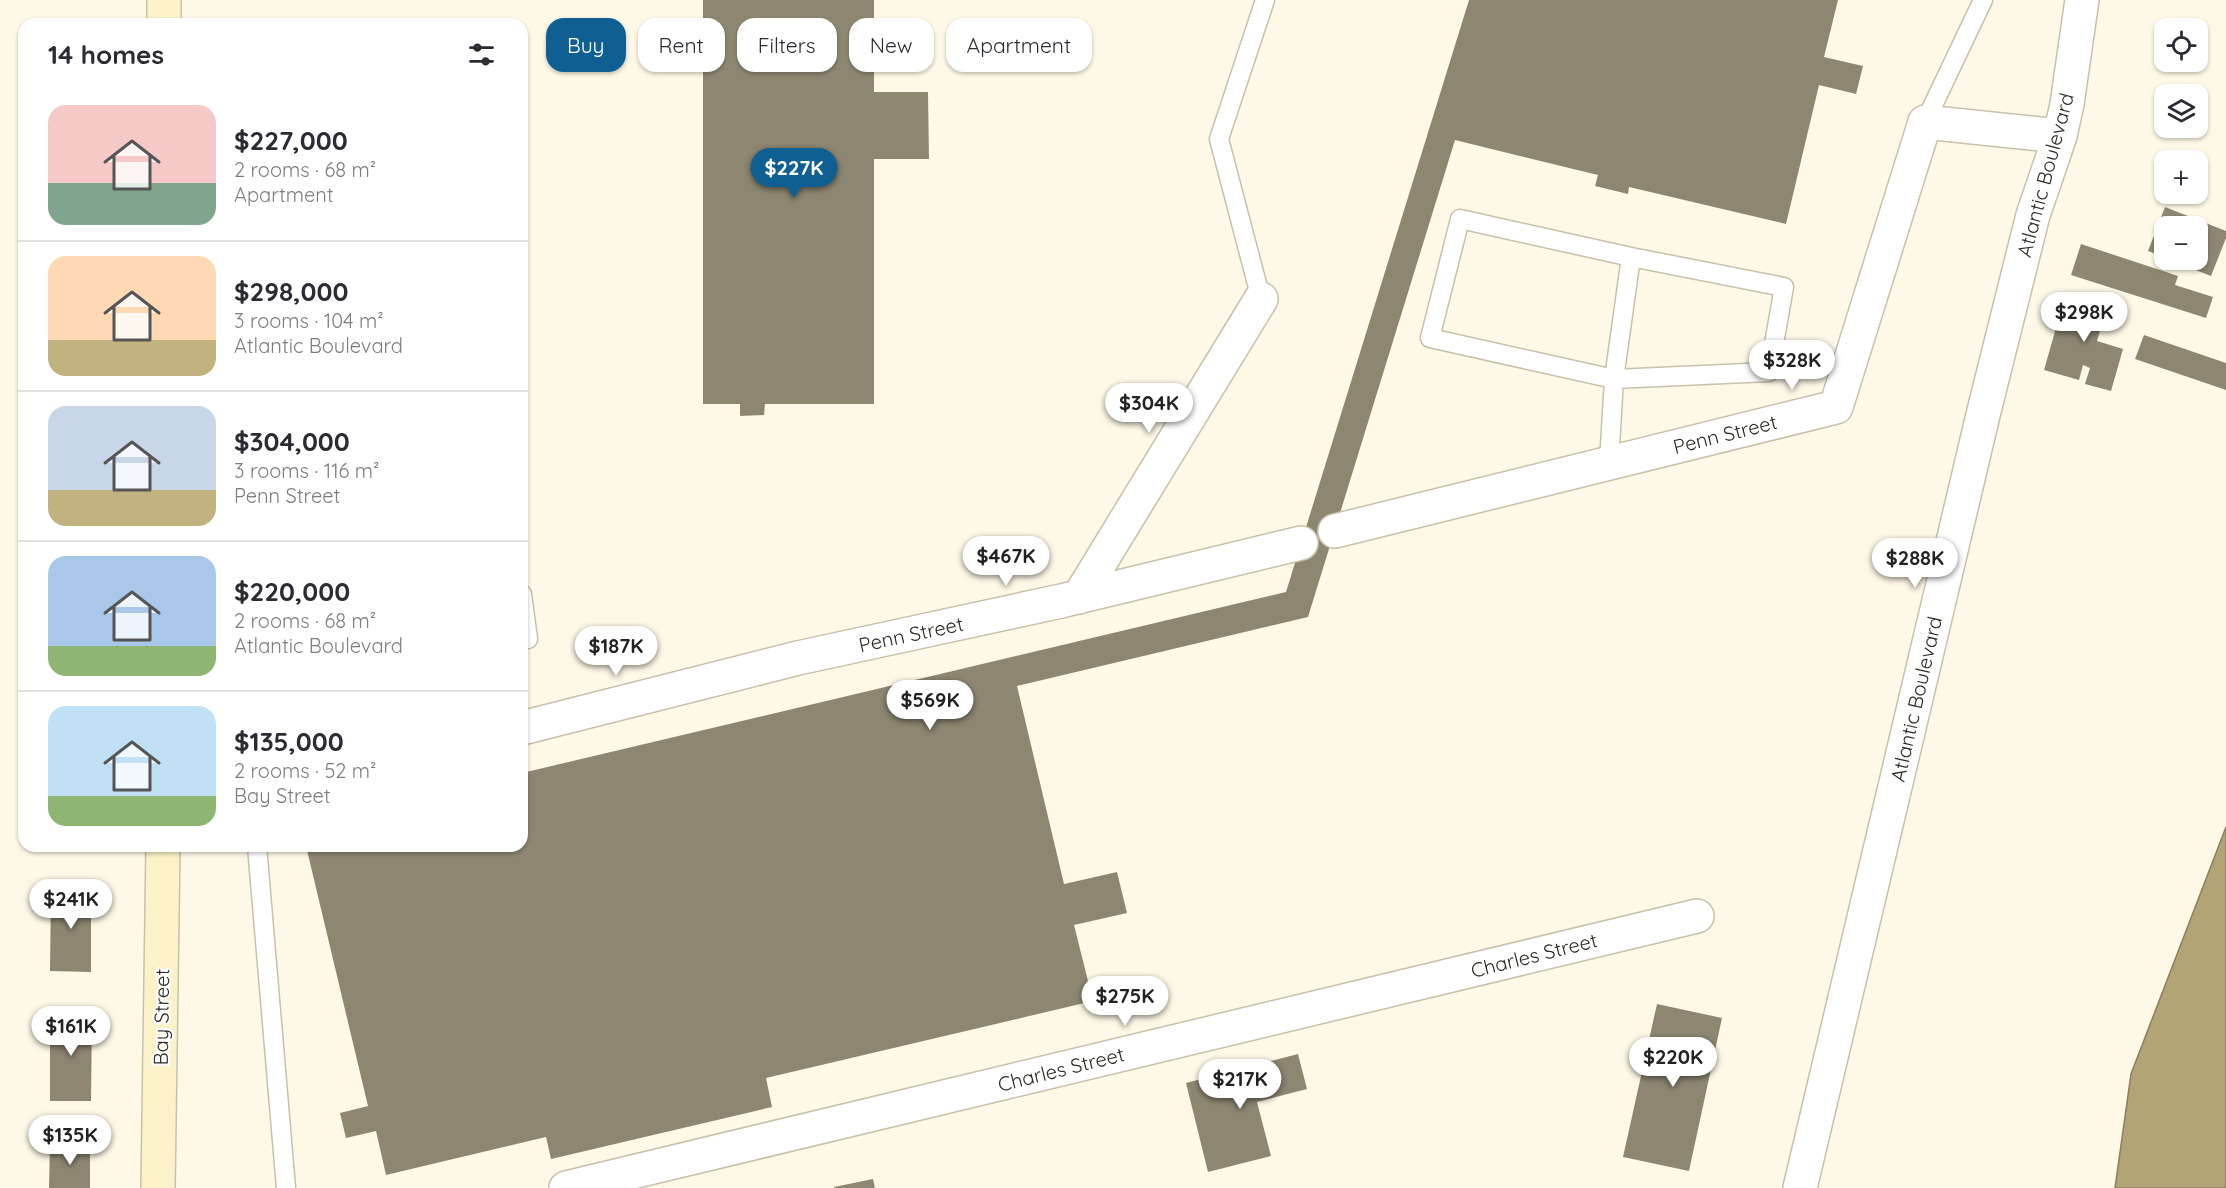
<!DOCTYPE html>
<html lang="en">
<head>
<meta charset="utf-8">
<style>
	body { margin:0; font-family:Quicksand,sans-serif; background:#f2f2f3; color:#2b2b33; height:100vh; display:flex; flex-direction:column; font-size:22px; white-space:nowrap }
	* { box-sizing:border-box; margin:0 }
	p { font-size:20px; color:#7c7c81 }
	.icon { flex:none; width:33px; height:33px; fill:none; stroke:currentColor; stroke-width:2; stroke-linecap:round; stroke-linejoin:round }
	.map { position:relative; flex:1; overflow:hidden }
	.drawer { position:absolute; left:18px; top:18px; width:510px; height:834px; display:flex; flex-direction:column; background:#fff; border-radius:18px; box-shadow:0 2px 4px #0004 }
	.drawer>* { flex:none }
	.banner { position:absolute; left:546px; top:18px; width:570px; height:54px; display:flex; gap:12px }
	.controls { position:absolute; left:2154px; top:18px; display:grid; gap:12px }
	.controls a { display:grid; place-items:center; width:54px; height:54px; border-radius:12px; background:#fff; box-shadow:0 2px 4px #0004; font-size:30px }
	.price { position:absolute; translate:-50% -51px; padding:0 14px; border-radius:21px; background:#fff; color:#222; font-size:20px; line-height:39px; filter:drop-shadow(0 2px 3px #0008) }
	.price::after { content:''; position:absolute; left:50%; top:36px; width:18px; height:14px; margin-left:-9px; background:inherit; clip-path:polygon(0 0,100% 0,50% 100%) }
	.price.on { background:#105f92; color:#fff }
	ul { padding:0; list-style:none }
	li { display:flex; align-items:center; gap:18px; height:150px; padding:0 30px }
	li+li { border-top:2px solid #e1e1e2 }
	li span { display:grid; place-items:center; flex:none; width:168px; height:120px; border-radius:18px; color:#555 }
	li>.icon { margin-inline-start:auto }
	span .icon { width:72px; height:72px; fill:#fffc; stroke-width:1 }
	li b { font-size:26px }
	h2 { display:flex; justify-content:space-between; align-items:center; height:72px; padding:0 30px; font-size:26px }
	.pill { padding:0 21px; border-radius:18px; background:#fff; box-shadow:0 2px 4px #0004; font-size:21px; line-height:54px }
	.pill.on { background:#105f92; color:#fff }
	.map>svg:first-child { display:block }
	.water { fill:#b2a475; stroke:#8a7f5c; stroke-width:1.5 }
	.building { fill:#8d8772 }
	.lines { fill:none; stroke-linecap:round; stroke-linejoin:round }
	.service-casing { stroke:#c7c1aa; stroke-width:21 }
	.minor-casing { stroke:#c7c1aa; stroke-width:36 }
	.secondary-casing { stroke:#c7c1aa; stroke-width:36 }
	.service { stroke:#fff; stroke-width:18 }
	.minor { stroke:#fff; stroke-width:33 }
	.secondary { stroke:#fcf2c9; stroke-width:33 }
	.labels { text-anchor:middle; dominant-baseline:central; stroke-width:4.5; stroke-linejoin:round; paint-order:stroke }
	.street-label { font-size:20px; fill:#2b2820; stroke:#fff }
</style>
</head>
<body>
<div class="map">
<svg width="2226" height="1188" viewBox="0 0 2226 1188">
	<rect width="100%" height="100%" fill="#fef9e7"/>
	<path class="water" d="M2226 827V1188H2115L2131 1074Z"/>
	<path class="building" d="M703 0H874V92H928L929 159H874V404H765L764 415 740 416V404H703Z
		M1469 0H1838L1824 57 1863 66 1856 94 1819 85 1786 224 1629 187 1628 194 1595 186 1598 175 1455 140 1308 617 1017 686 1064 884 1117 872 1127 913 1074 925 1093 1001 766 1078 772 1107 551 1159 546 1137 386 1175 376 1131 346 1138 340 1113 368 1106 306 846H522V773L1286 592Z
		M2165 207 2226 231V238L2211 276 2170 260H2198V226H2164V257L2148 251Z
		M2081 244 2178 276 2175 285 2213 297 2206 318 2071 275Z
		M2066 293 2119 308 2114 327 2102 324 2097 341 2123 349 2111 391 2085 384 2090 368 2083 365 2079 380 2044 370Z
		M2144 335 2226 363V390L2135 359Z
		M51 888 91 889V972L50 971Z
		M1657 1004 1722 1018 1689 1171 1623 1157Z
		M50 1014H92L91 1101H50Z
		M1298 1054 1307 1089 1257 1102 1271 1156 1208 1172 1186 1083Z
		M50 1143H90V1188H49Z
		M873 1179 875 1188H834V1187Z"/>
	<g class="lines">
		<g class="service-casing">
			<path id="service" d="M1925 122 1983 0
				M1460 219 1631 257 1784 287 1769 372 1614 379 1430 338Z
				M1261 299 1219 139 1265 0
				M1609 463 1614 379 1631 257
				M522 594 528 639 522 640
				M257 846 286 1188"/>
		</g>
		<g class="minor-casing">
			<path id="minor" d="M1335 531 1836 407 1925 122 2060 136
				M1079 597 1261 299
				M522 728 798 658 1061 601 1301 543
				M566 1188 1697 916
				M1800 1188 1983 415 2033 215 2060 136 2067 104 2082 0"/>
		</g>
		<g class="secondary-casing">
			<path id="secondary" d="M164 24V0
				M158 1188 163 846"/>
		</g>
		<use href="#service" class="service"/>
		<use href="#minor" class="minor"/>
		<use href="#secondary" class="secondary"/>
	</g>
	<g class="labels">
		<g class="street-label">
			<text transform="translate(2045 175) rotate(-75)">Atlantic Boulevard</text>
			<text transform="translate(1725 434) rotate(-14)">Penn Street</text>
			<text transform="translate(911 634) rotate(-12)">Penn Street</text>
			<text transform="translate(1916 699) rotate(-77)">Atlantic Boulevard</text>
			<text transform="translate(1534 955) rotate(-14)">Charles Street</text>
			<text transform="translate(161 1017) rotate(-89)">Bay Street</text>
			<text transform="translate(1061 1069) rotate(-14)">Charles Street</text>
		</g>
	</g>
</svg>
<div class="controls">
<a><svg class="icon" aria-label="locate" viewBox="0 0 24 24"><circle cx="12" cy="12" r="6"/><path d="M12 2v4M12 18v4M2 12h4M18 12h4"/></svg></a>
<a><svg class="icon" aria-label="layers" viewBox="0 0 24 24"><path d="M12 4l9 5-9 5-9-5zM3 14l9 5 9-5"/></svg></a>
<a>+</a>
<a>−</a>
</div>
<b class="price on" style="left:794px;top:199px">$227K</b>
<b class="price" style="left:2084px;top:343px">$298K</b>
<b class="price" style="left:1792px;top:391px">$328K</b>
<b class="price" style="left:1149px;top:434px">$304K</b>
<b class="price" style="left:1006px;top:587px">$467K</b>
<b class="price" style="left:1915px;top:589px">$288K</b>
<b class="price" style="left:616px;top:677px">$187K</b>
<b class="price" style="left:930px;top:731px">$569K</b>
<b class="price" style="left:71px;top:930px">$241K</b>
<b class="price" style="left:1125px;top:1027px">$275K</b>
<b class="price" style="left:71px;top:1057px">$161K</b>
<b class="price" style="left:1673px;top:1088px">$220K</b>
<b class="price" style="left:1240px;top:1110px">$217K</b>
<b class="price" style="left:70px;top:1166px">$135K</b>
<div class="banner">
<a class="pill on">Buy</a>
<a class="pill">Rent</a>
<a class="pill">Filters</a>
<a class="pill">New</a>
<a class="pill">Apartment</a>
</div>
<section class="drawer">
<h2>14 homes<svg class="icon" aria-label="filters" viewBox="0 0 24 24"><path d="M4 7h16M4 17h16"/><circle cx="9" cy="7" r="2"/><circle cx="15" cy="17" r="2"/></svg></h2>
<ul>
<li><span style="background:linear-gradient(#f6c9c9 65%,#7fa58c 0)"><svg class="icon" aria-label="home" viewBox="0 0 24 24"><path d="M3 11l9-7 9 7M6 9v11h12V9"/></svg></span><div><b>$227,000</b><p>2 rooms · 68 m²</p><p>Apartment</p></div></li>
<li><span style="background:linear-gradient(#ffd9b3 70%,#c2b280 0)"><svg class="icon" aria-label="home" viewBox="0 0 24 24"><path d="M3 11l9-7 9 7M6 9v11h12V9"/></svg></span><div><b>$298,000</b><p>3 rooms · 104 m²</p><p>Atlantic Boulevard</p></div></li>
<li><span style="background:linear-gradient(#c9d6e8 70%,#c2b280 0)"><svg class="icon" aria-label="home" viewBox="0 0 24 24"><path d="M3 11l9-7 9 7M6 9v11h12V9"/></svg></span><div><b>$304,000</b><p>3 rooms · 116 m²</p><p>Penn Street</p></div></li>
<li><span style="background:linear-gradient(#a9c7e8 75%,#8fb573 0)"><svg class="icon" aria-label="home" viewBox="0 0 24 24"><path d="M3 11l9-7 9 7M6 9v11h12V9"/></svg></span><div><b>$220,000</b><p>2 rooms · 68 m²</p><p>Atlantic Boulevard</p></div></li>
<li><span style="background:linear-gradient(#bfe0f5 75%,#8fb573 0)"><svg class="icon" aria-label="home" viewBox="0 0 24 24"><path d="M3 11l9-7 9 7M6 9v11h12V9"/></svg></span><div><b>$135,000</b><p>2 rooms · 52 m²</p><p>Bay Street</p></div></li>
</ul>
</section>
</div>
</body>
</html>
